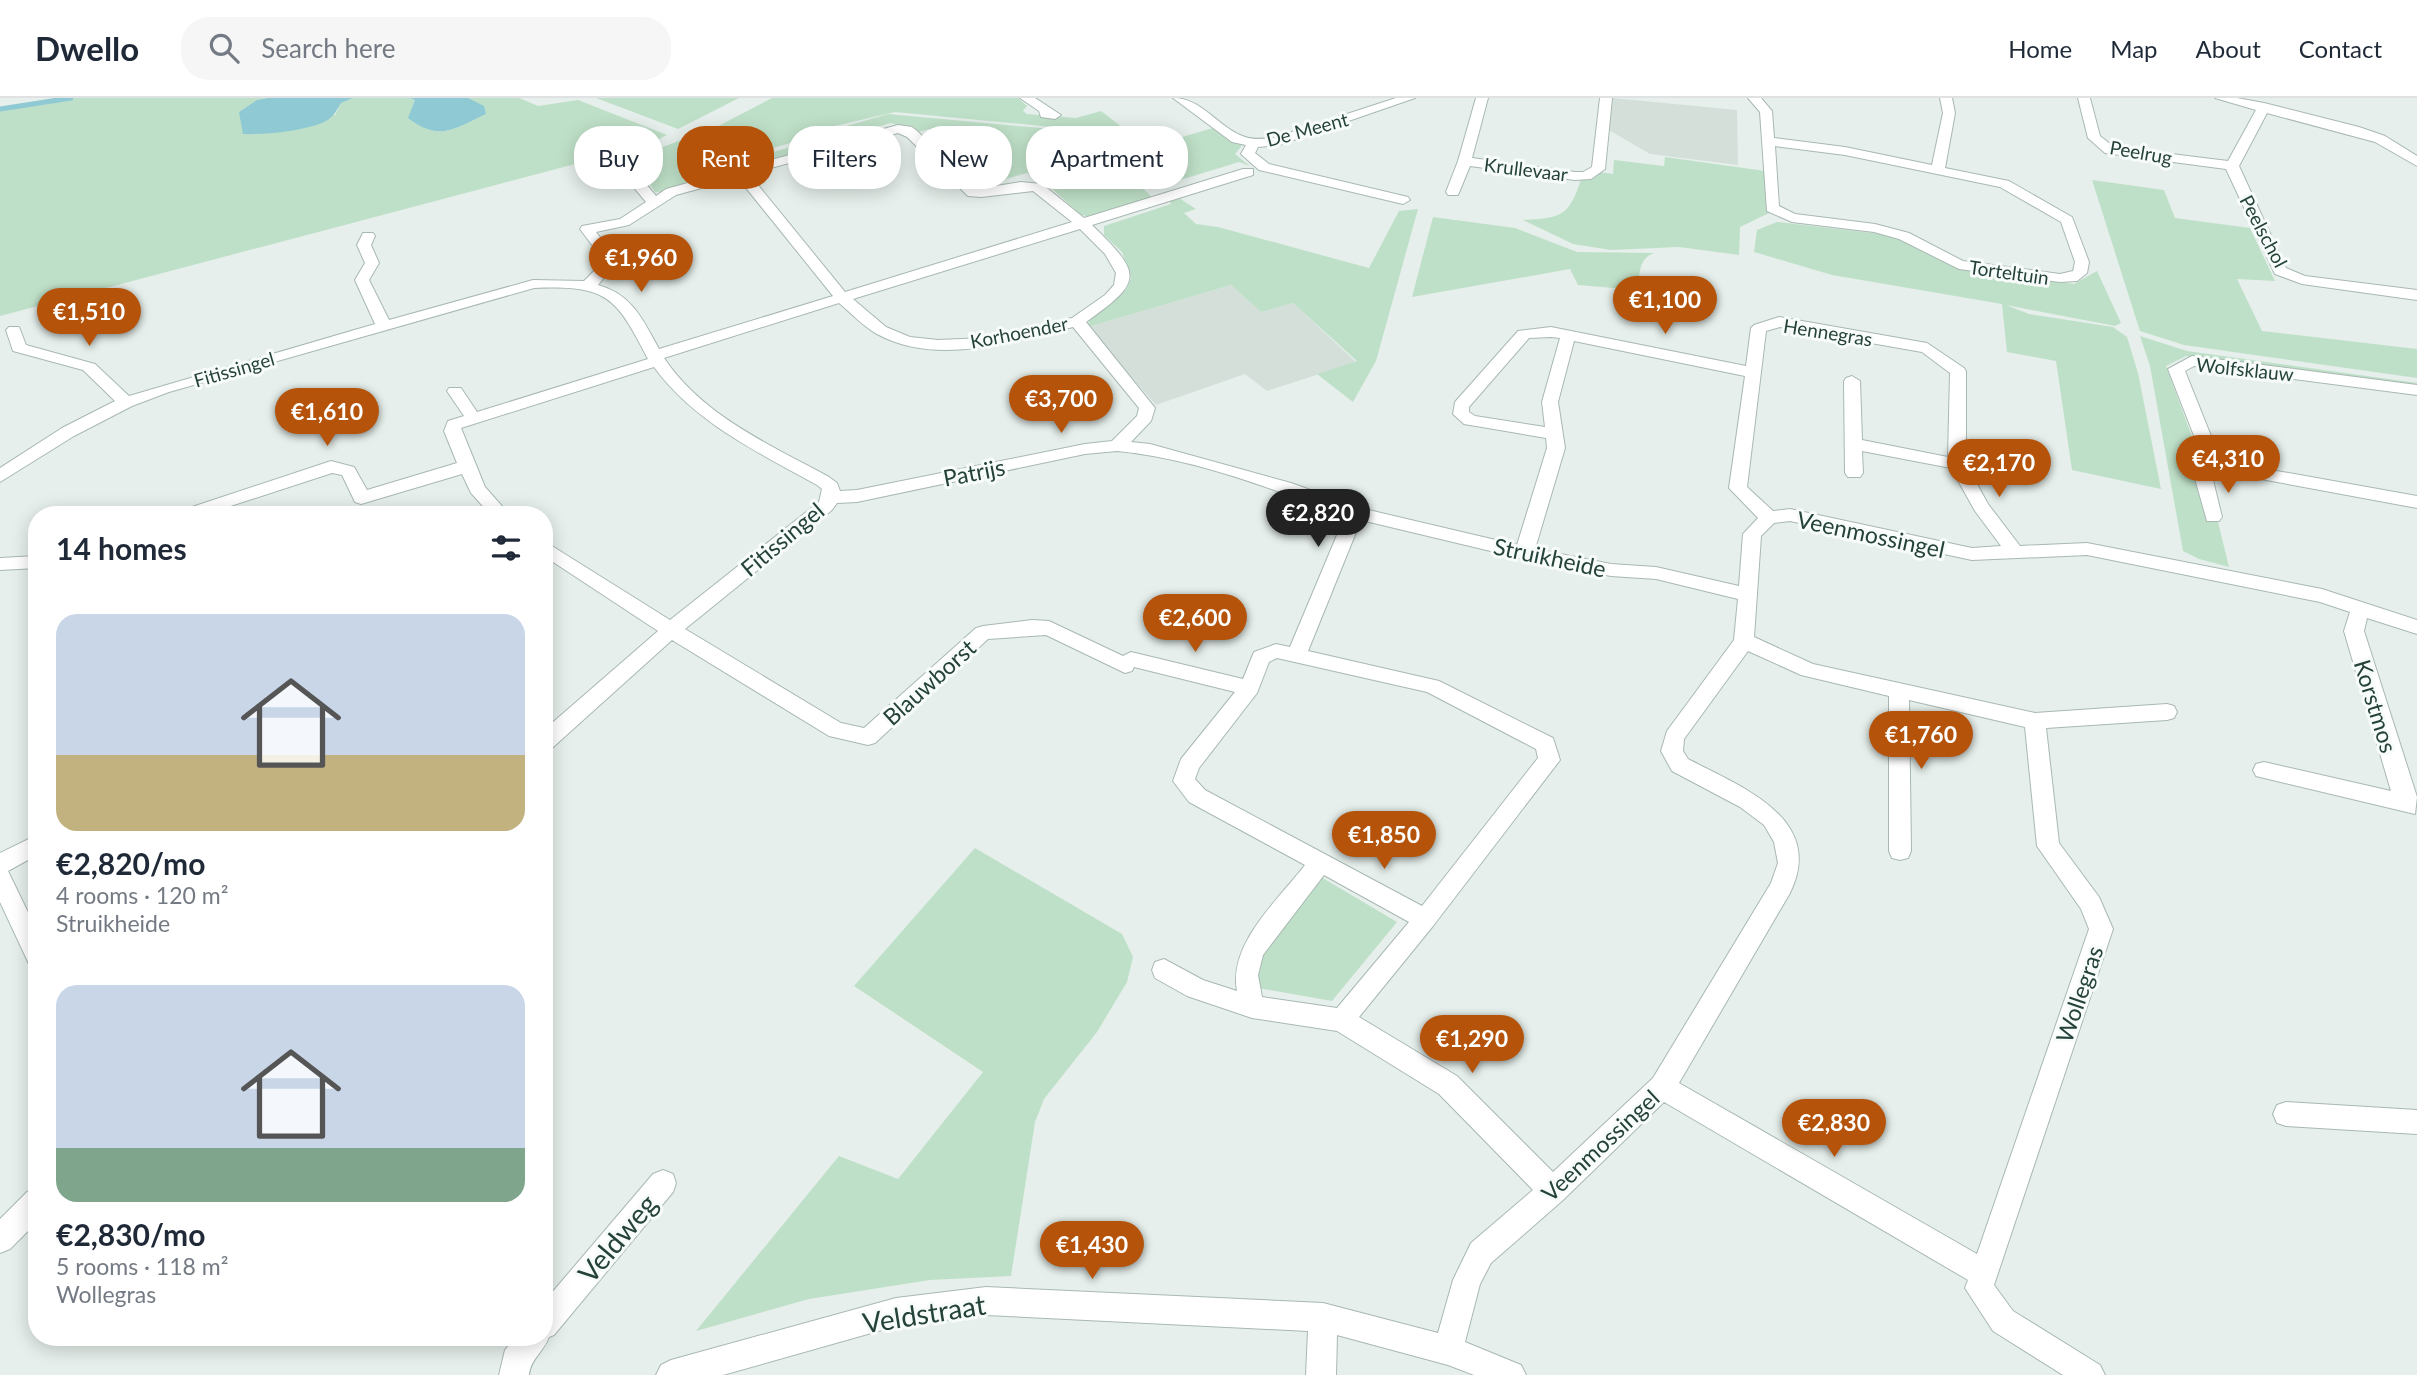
<!DOCTYPE html>
<html lang="en">
<head>
<meta charset="utf-8">
<style>
	body { margin:0; font-family:Lato,sans-serif; background:#f6f6f7; color:#1f2937; height:100vh; display:flex; flex-direction:column; font-size:26px; white-space:nowrap }
	* { box-sizing:border-box; margin:0 }
	p { font-size:23px; color:#747a83 }
	.icon { flex:none; width:38px; height:38px; fill:none; stroke:currentColor; stroke-width:2; stroke-linecap:round; stroke-linejoin:round }
	.map { position:relative; flex:1; overflow:hidden }
	.drawer { position:absolute; left:28px; top:408px; width:525px; height:840px; display:flex; flex-direction:column; background:#fff; border-radius:28px; box-shadow:0 4px 18px #0003 }
	.drawer>* { flex:none }
	.top-card { position:absolute; left:574px; top:28px; width:665px; height:63px; display:flex; gap:14px }
	.price { position:absolute; translate:-50% -60px; padding:0 16px; border-radius:24px; background:#b45309; color:#fff; font-size:23px; line-height:46px; filter:drop-shadow(0 2px 4px #0008) }
	.price::after { content:''; position:absolute; left:50%; top:42px; width:21px; height:16px; margin-left:-10px; background:inherit; clip-path:polygon(0 0,100% 0,50% 100%) }
	.price.current { background:#222; color:#fff }
	ul { padding:0; list-style:none }
	li { display:grid; align-content:center; gap:14px; height:371px; padding:0 28px }
	li span { display:grid; place-items:center; height:217px; border-radius:21px; color:#555 }
	li>.icon { margin-inline-start:auto }
	span .icon { width:126px; height:126px; fill:#fffc; stroke-width:1 }
	li b { font-size:30px }
	h2 { display:flex; justify-content:space-between; align-items:center; height:84px; padding:0 28px; font-size:30px }
	.pill { padding:0 24px; border-radius:28px; background:#fff; box-shadow:0 4px 18px #0003; font-size:24px; line-height:63px }
	.pill.current { background:#b45309; color:#fff }
	header { display:flex; align-items:center; gap:42px; box-sizing:border-box; height:98px; padding:0 35px; background:#fff; border-bottom:2px solid #e0e1e3 }
	header strong { font-size:33px }
	nav { display:flex; gap:38px; margin-inline-start:auto; font-size:24px }
	.search { width:490px; height:63px; background:#f6f6f7; display:flex; align-items:center; gap:18px; box-sizing:border-box; padding:0 24px; border-radius:28px; color:#747a83; font-size:26px }
	.map>svg:first-child { display:block }
	.built { fill:#d4dfda }
	.green { fill:#bfe0c8 }
	.water { fill:#8ec9d4 }
	.lines { fill:none; stroke-linecap:round; stroke-linejoin:round }
	.stream { stroke:#8ec9d4; stroke-width:5 }
	.minor-casing { stroke:#a8b8b2; stroke-width:2 }
	.minor { fill:#fff; fill-rule:evenodd }
	.labels { text-anchor:middle; dominant-baseline:central; stroke-width:6; stroke-linejoin:round; paint-order:stroke }
	.far-street-label { font-size:19px; fill:#24423a; stroke:#f7fbf9 }
	.street-label { font-size:23px; fill:#24423a; stroke:#f7fbf9 }
	.near-street-label { font-size:28px; fill:#24423a; stroke:#f7fbf9 }
</style>
</head>
<body>
<header>
<strong>Dwello</strong>
<div class="search"><svg class="icon" aria-label="search" viewBox="0 0 24 24"><circle cx="10" cy="10" r="6"/><path d="M15 15l6 6"/></svg>Search here</div>
<nav><a>Home</a><a>Map</a><a>About</a><a>Contact</a></nav>
</header>
<div class="map">
<svg width="2417" height="1277" viewBox="0 0 2417 1277">
	<rect width="100%" height="100%" fill="#e6efeb"/>
	<path class="built" d="M1612 0 1737 12 1738 67 1650 56 1607 31Z
		M1231 187 1261 214 1293 205 1356 264 1267 293 1245 276 1156 307 1088 229Z"/>
	<path class="green" d="M75 0H267L257 2 335 17 341 5 353 0H410L415 2 409 20C439 44 454 31 486 16L468 0H519L538 8 578 2 667 37 653 44 598 60 0 218V13Z
		M596 0H739L678 31Z
		M772 0H1018L1027 8 1023 13 1027 16 1076 20 1101 13 1148 49 1213 30 1228 41 1244 45 1235 56 1250 68 1239 64 1154 90 1089 36 1074 31 895 14 822 31 801 42 751 56 740 57 699 38Z
		M888 16 1074 33 1086 39 1151 98 1142 105 1093 119 1081 117 1037 77 1032 79 1027 75 988 86 992 91H979L966 78 977 74 960 60 950 63 931 46 941 43 929 31 918 34 891 25 865 32 868 37 858 39 853 35 827 42 830 47 820 50 815 46 788 53 792 58 663 95 655 94 634 60 681 42 737 60H751L806 45 819 36Z
		M1665 59 1765 73 1769 115 1740 129 1739 157 1679 149 1611 152 1573 146 1523 122C1561 120 1569 119 1581 81L1599 74 1613 76 1614 62 1664 68Z
		M2092 82 2164 92 2175 120 2250 130 2275 183 2237 181 2262 233 2417 251V280L2184 247 2140 233Z
		M1179 100 1196 111 1184 115 1196 126 1218 129 1369 170 1399 113 1418 111 1376 263 1353 304 1317 276 1357 263 1293 205 1261 214 1231 187 1088 229 1089 223 1126 191 1131 180 1122 154 1104 137V128L1171 106 1170 103Z
		M1433 119 1515 130 1577 154 1654 155C1638 161 1640 176 1638 192L1578 187 1570 171 1412 199Z
		M1777 124 1890 137 1903 140 1954 168 2074 186 2097 173 2121 225 2115 228 2006 207 2029 216 2113 229 2127 239 2138 275 2161 391 2072 372 2056 263 2007 254 2002 206 1832 177 1754 154 1757 132Z
		M2140 238 2187 253 2417 285V288L2186 258 2166 268 2202 366V371L2192 373 2206 422 2218 424 2229 469 2199 461 2183 453 2150 268Z
		M975 750 1122 836 1133 859 1127 884 1097 934 1044 1001 1035 1024 1011 1178 930 1182 809 1201 696 1233 839 1058 898 1081 983 974 854 888Z
		M1321 779 1397 824 1332 903 1258 890 1260 854Z"/>
	<path class="water" d="M267 0H353L341 5C336 14 332 21 322 25 301 33 265 37 243 36L239 14 257 2Z
		M410 0H468L484 8 486 16C454 31 439 44 408 20L415 2Z"/>
	<g class="lines">
		<path class="stream" d="M0 11 71 0"/>
		<g class="minor-casing">
			<path id="minor" d="M1020 0H1035L1061 17 1055 21 1041 19 1039 13Z
				M1173 0C1203 0 1218 30 1245 39 1254 42 1263 41 1273 40L1396 0H1415L1279 47 1258 49 1255 55 1269 66 1408 99 1410 102 1403 106 1259 72 1241 56 1246 47 1232 44Z
				M1476 0H1488L1472 60 1575 74H1583L1592 69 1600 0H1612L1605 71 1591 81 1575 82 1470 68 1458 97H1448L1446 94 1458 63Z
				M1748 0H1761L1772 13 1774 40 1845 49 1932 67 1943 15 1940 0H1952L1955 15 1945 70 2009 83 2072 119 2089 164 2087 175 2077 183 2060 184 1959 171 1899 141 1874 134 1792 124 1767 113 1760 14ZM1775 48 1845 57 2000 89 2061 124 2075 164 2073 173 2060 176 1963 163 1909 135 1875 126 1795 116 1779 108Z
				M2078 0H2090L2100 38 2114 49 2228 63 2256 12 2215 0H2237L2264 5 2359 29 2385 38 2417 58V68L2375 44 2267 15 2239 68 2286 170 2305 178 2417 192V202L2302 186 2275 176 2226 71 2105 55 2088 40Z
				M898 27 912 29 917 33 977 91 1021 84 1042 86 1084 120 1243 71H1253V77L1092 127C1142 176 1144 183 1086 224L1155 310 1151 323 1131 344 1150 346 1291 385 1360 410 1517 447 1547 350 1546 340 1464 326 1453 316 1455 304 1518 233 1551 229 1746 268 1751 230 1754 227 1779 219 1927 245 1964 270 1966 273V366L1988 406 2020 448 2087 445 2322 491 2417 522V536L2367 520 2364 533 2417 699 2415 716 2264 680 2256 678 2253 672 2256 666 2264 664 2391 693 2344 533 2350 514 2320 504 2087 457 1972 462 1790 423 1774 425 1761 438 1754 539 1813 566 2035 615 2167 606 2174 608 2177 614 2174 620 2167 622 2046 630 2059 745 2099 799 2113 831 1994 1187 2013 1213 2100 1267 2105 1277H2063L1993 1233 1965 1190 1968 1182 1664 1004 1563 1102 1491 1165 1480 1186 1465 1244 1521 1267 1526 1277H1474L1448 1267 1337 1237 1336 1277H1306L1308 1233 986 1217 896 1228 723 1277H656L661 1267 671 1262 896 1200 986 1189 1323 1205 1438 1235 1453 1182 1471 1145 1533 1092 1439 996 1337 933 1252 920 1187 898 1155 880 1152 872 1155 864 1164 861 1203 882 1237 893C1228 846 1278 802 1305 767L1189 704 1173 683 1181 661 1235 594 1134 569 1132 573 1125 575 1046 537 988 541 875 645 868 647 829 638 672 542 551 651 544 653V632L658 533 544 458V443L670 522 819 404 822 391 817 387C758 354 695 325 654 269L461 330 485 389 509 416H490L471 395 462 376 361 406 355 404 342 377 332 375 206 416H180L183 412 331 363 354 369 367 392 457 365 444 333 448 323 464 318 447 293 449 290H461L477 314 648 261C616 199 608 187 534 190L169 294 132 308 74 338 0 384V370L62 330 115 303 83 272 13 253 6 232 9 229H19L26 247 95 266 129 298 375 226 355 182 365 165 357 147 363 135H373L375 138 371 147 379 165 369 182 389 222 533 182 584 183 597 170 598 155 580 131 582 128 620 121 646 104 621 74V68H631L656 98 666 91ZM898 35 907 39 968 98 981 99 1033 93 1072 124 845 194 749 76ZM738 80 833 198 659 251C643 222 632 196 598 187 619 163 614 157 596 134L629 127 676 97ZM1080 131 1105 156 1116 175 1114 187 1105 197 1072 220 985 240 938 242 910 239 886 229 853 201ZM839 205C851 215 864 229 877 236 938 269 1011 243 1073 229L1139 310 1137 318 1112 343 1085 346 857 392 840 393 837 385 829 379C770 347 703 318 664 260ZM1780 229 1922 254 1950 275 1948 359 1862 342 1860 283 1852 278 1846 280 1844 283 1845 375 1848 379H1860L1863 375 1862 353 1951 370 1975 413 2001 448 1972 450 1790 411 1773 413 1747 389 1766 233ZM1551 239 1560 240 1542 304 1545 329 1475 318 1469 314V309L1529 240ZM1574 243 1745 278 1729 390 1758 420 1743 436 1739 488 1656 469 1611 466 1535 451 1565 350 1558 304ZM1117 353C1193 360 1273 391 1345 418L1290 549 1276 546 1254 554 1243 581 1131 554 1123 558 1049 523 1032 522 983 528 976 530 864 630 841 625 685 531 832 412 837 405 857 404 1085 356ZM1361 422 1524 461 1611 478 1656 481 1738 501 1734 542 1667 633 1661 653 1672 673 1740 709 1764 727 1774 744 1778 765 1771 785 1653 980 1553 1074 1457 978 1359 919 1433 828 1560 662 1553 640 1439 583 1308 553ZM1748 553 1801 577 1889 598V753L1892 760 1900 762 1908 760 1911 753 1909 602 2025 629 2037 748 2081 811 2089 831 1977 1156 1679 985 1790 795C1827 720 1739 688 1688 661L1683 653 1684 641ZM1277 560 1427 594 1536 651 1538 660 1422 808 1205 692 1195 681 1199 670 1257 595 1269 564ZM1324 777 1409 824 1337 910 1262 899 1258 877 1263 857Z
				M2192 258 2417 287V297L2194 268 2185 273 2221 363 2417 398V410L2218 373 2212 378 2222 419 2219 423H2207L2194 377 2205 366 2168 271Z
				M37 458V470L0 472V460Z
				M37 737V757L8 773 37 833V869L29 866 0 804V755Z
				M2286 1004 2417 1012V1036L2286 1028 2277 1025 2273 1016 2277 1007Z
				M663 1072 673 1076 676 1085 673 1094 554 1237 549 1239C544 1253 530 1262 529 1277H499L505 1252 516 1239H544V1204L653 1076Z
				M37 1091V1124L10 1151 0 1155V1121L27 1094Z"/>
		</g>
		<use href="#minor" class="minor"/>
	</g>
	<g class="labels">
		<g class="far-street-label">
			<text transform="translate(1307 31) rotate(-15)">De Meent</text>
			<text transform="translate(2141 54) rotate(10)">Peelrug</text>
			<text transform="translate(1526 71) rotate(7)">Krullevaar</text>
			<text transform="translate(2264 133) rotate(62)">Peelschol</text>
			<text transform="translate(2009 174) rotate(8)">Torteltuin</text>
			<text transform="translate(1019 234) rotate(-11)">Korhoender</text>
			<text transform="translate(1828 234) rotate(9)">Hennegras</text>
			<text transform="translate(234 271) rotate(-16)">Fitissingel</text>
			<text transform="translate(2245 271) rotate(6)">Wolfsklauw</text>
		</g>
		<g class="street-label">
			<text transform="translate(974 374) rotate(-11)">Patrijs</text>
			<text transform="translate(1871 436) rotate(12)">Veenmossingel</text>
			<text transform="translate(782 441) rotate(-40)">Fitissingel</text>
			<text transform="translate(1550 459) rotate(12)">Struikheide</text>
			<text transform="translate(929 584) rotate(-42)">Blauwborst</text>
			<text transform="translate(2376 608) rotate(73)">Korstmos</text>
			<text transform="translate(2079 896) rotate(-71)">Wollegras</text>
			<text transform="translate(1600 1047) rotate(-43)">Veenmossingel</text>
		</g>
		<g class="near-street-label">
			<text transform="translate(617 1140) rotate(-50)">Veldweg</text>
			<text transform="translate(924 1215) rotate(-9)">Veldstraat</text>
		</g>
	</g>
</svg>
<b class="price" style="left:641px;top:196px">€1,960</b>
<b class="price" style="left:1665px;top:238px">€1,100</b>
<b class="price" style="left:89px;top:250px">€1,510</b>
<b class="price" style="left:1061px;top:337px">€3,700</b>
<b class="price" style="left:327px;top:350px">€1,610</b>
<b class="price" style="left:2228px;top:397px">€4,310</b>
<b class="price" style="left:1999px;top:401px">€2,170</b>
<b class="price current" style="left:1318px;top:451px">€2,820</b>
<b class="price" style="left:1195px;top:556px">€2,600</b>
<b class="price" style="left:1921px;top:673px">€1,760</b>
<b class="price" style="left:1384px;top:773px">€1,850</b>
<b class="price" style="left:1472px;top:977px">€1,290</b>
<b class="price" style="left:1834px;top:1061px">€2,830</b>
<b class="price" style="left:1092px;top:1183px">€1,430</b>
<div class="top-card">
<a class="pill">Buy</a>
<a class="pill current">Rent</a>
<a class="pill">Filters</a>
<a class="pill">New</a>
<a class="pill">Apartment</a>
</div>
<section class="drawer">
<h2>14 homes<svg class="icon" aria-label="filters" viewBox="0 0 24 24"><path d="M4 7h16M4 17h16"/><circle cx="9" cy="7" r="2"/><circle cx="15" cy="17" r="2"/></svg></h2>
<ul>
<li><span style="background:linear-gradient(#c9d6e8 65%,#c2b280 0)"><svg class="icon" aria-label="home" viewBox="0 0 24 24"><path d="M3 11l9-7 9 7M6 9v11h12V9"/></svg></span><div><b>€2,820/mo</b><p>4 rooms · 120 m²</p><p>Struikheide</p></div></li>
<li><span style="background:linear-gradient(#c9d6e8 75%,#7fa58c 0)"><svg class="icon" aria-label="home" viewBox="0 0 24 24"><path d="M3 11l9-7 9 7M6 9v11h12V9"/></svg></span><div><b>€2,830/mo</b><p>5 rooms · 118 m²</p><p>Wollegras</p></div></li>
</ul>
</section>
</div>
</body>
</html>
